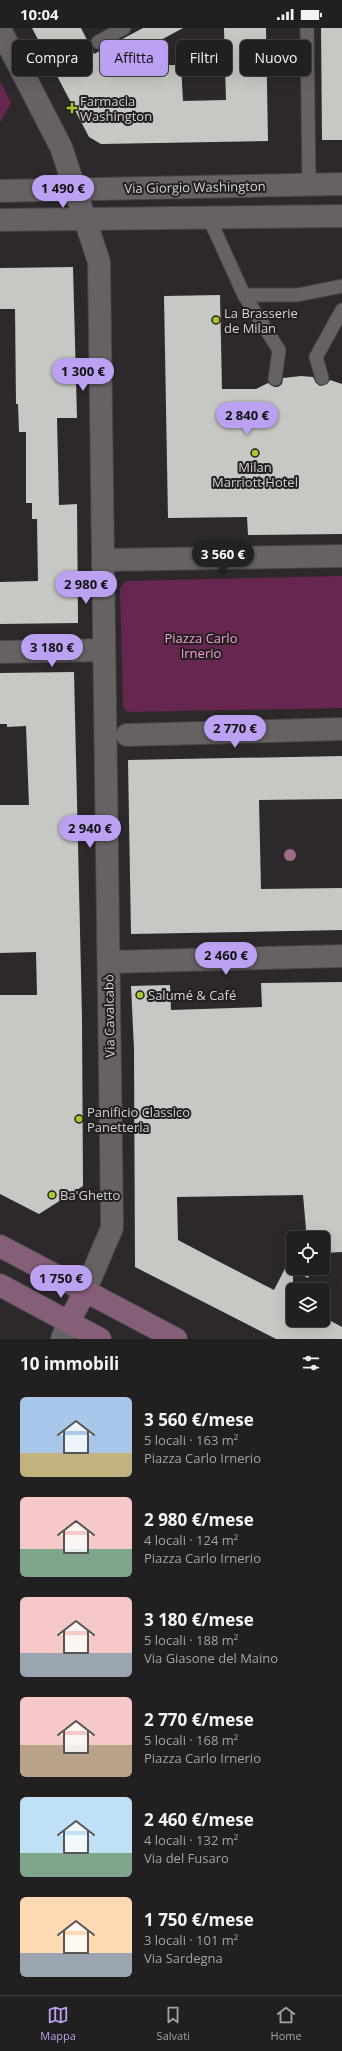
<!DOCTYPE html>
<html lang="it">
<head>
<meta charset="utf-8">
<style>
	body { margin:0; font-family:"Open Sans",sans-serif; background:#2e2c2d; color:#f1f3f6; height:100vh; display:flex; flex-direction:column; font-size:15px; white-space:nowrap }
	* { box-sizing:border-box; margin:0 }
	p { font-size:13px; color:#a2a2a5 }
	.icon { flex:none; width:22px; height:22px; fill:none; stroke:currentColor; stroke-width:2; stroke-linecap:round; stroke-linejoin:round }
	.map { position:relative; height:1311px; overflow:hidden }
	.panel { display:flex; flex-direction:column; background:#221f20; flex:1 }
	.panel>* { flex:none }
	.banner { position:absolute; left:12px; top:12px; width:318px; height:36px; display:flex; gap:8px }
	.fabs { position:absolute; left:286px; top:1203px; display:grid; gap:8px }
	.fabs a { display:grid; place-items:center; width:44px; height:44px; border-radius:6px; background:#221f20; box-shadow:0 4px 16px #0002,0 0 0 1px #3f3d3e; font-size:20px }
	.price { position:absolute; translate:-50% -34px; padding:0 9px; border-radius:14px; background:#bca0f2; color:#111; font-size:13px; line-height:26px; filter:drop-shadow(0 1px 2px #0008) }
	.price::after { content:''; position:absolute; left:50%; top:24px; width:12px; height:9px; margin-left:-6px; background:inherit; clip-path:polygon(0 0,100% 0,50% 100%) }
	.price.selected { background:#222; color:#fff }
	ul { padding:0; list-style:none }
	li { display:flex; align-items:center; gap:12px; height:100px; padding:0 20px }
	li span { display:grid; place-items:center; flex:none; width:112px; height:80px; border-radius:6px; color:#555 }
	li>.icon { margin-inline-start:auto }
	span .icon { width:48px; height:48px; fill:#fffc; stroke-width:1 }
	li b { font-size:17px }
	h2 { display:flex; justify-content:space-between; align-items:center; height:48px; padding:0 20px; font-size:17px }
	.chip { padding:0 14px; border-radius:6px; background:#221f20; box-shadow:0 4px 16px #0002,0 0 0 1px #3f3d3e; font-size:14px; line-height:36px }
	.chip.selected { background:#bca0f2; color:#111 }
	.status { display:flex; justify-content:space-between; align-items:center; height:28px; padding:0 20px; background:#221f20; direction:ltr }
	.status svg { height:11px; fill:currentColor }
	.tab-bar { display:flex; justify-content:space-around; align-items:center; height:56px; border-top:1px solid #3f3d3e; background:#221f20; font-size:11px; color:#a2a2a5 }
	.tab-bar a { display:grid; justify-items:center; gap:2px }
	.tab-bar .selected { color:#bca0f2 }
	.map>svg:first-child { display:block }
	.green { fill:#662650 }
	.building { fill:#c6c8c3 }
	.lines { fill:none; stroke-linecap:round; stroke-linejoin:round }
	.service-casing { stroke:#474446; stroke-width:15 }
	.minor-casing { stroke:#474446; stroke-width:24 }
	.tertiary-casing { stroke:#474446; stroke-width:24 }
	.secondary-casing { stroke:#474446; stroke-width:24 }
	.service { stroke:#666264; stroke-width:13 }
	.minor { stroke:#666264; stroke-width:22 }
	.tertiary { stroke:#666264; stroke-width:22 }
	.secondary { stroke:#855e77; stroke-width:22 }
	.tree { fill:#9d6a88 }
	.poi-dot { fill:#a2c928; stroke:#231f21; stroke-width:1.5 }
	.labels { text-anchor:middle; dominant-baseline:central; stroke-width:4; stroke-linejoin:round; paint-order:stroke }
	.poi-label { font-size:13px; fill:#d4d1d3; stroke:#231f21; text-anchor:start }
	.street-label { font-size:13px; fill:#d4d1d3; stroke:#231f21 }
	.park-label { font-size:13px; fill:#f8a0d5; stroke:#231f21 }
</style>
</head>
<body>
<div class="status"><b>10:04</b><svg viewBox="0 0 49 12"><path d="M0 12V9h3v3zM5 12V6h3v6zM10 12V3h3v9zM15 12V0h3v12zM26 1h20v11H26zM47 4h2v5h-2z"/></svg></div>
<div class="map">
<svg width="342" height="1311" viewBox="0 0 342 1311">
	<rect width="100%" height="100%" fill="#2d292b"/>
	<path class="green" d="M0 53 11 75 0 94Z
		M342 548V680L127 684 123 678 120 560 126 553Z"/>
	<path class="building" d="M32 0H81L94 26 143 0H183L113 38 181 37 183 73 226 72 224 0H266L268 113 101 116 89 109Z
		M321 0H342V112H322Z
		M73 239 77 390H57L59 477 77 476 78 595 0 596V554L38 553 37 491H32V475H26V404H19L18 376H16L15 281H0V240Z
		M220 267 222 361H256L268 355 274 359H278L282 356 283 350 301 348 313 349 316 355 320 358 327 356 330 352 342 356V506L248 507 247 489 168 490 164 268Z
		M74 644 82 989 83 1158 39 1186 0 1166V967H37L36 924 0 925V777H29L26 698 7 699V696H0V645Z
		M342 728V771L259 772 261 861 342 860V902L131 906 128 732Z
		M342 954V1224L323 1225V1210H301L306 1201 303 1167 177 1169 178 1212 214 1231 274 1262 293 1225V1240H313L308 1250 293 1242V1292H329L342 1299V1311H276L135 1239 134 1021 131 958 170 957 171 982 262 979 261 955Z"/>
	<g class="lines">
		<g class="service-casing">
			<path id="service" d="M307 0 309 157
				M98 14 124 0
				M209 190 244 267H297L342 258
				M244 267 279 322 275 351
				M322 350 316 329 342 282"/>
		</g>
		<g class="minor-casing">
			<path id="minor" d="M0 1 61 119 99 234 112 1193V1200L85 1263
				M103 532 342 528
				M0 624 104 622
				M127 707 342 701
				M109 934 342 928
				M62 1311 69 1294"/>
		</g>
		<g class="tertiary-casing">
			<path id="tertiary" d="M0 163 342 156
				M0 192 342 188"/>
		</g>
		<g class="secondary-casing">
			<path id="secondary" d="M0 1218 176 1311
				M0 1257 100 1311
				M69 1294 85 1263"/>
		</g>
		<use href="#service" class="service"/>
		<use href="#minor" class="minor"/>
		<use href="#tertiary" class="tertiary"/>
		<use href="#secondary" class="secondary"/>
	</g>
	<circle class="tree" cx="290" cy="827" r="6"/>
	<g class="poi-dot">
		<path d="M70 74h4v4h4v4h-4v4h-4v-4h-4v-4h4z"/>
		<circle cx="216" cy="292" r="4"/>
		<circle cx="255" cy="425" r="4"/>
		<circle cx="140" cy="967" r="4"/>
		<circle cx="79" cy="1091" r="4"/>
		<circle cx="52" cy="1167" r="4"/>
	</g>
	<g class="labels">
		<g class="poi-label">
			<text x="80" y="73">Farmacia<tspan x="80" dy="15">Washington</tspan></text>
			<text x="224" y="285">La Brasserie<tspan x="224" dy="15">de Milan</tspan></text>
			<text x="255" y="439" text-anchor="middle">Milan<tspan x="255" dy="15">Marriott Hotel</tspan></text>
			<text x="148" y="967">Salumé &amp; Café</text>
			<text x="87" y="1084">Panificio Classico<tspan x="87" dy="15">Panetteria</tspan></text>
			<text x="60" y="1167">Ba'Ghetto</text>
		</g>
		<g class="street-label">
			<text transform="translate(195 159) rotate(-1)">Via Giorgio Washington</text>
			<text transform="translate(109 988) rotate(-91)">Via Cavalcabò</text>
		</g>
		<g class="park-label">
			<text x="201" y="610">Piazza Carlo<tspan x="201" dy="15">Irnerio</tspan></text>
		</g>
	</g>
</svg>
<div class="fabs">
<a><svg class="icon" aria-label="locate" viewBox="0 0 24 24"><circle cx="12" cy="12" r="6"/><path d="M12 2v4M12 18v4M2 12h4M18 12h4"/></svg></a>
<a><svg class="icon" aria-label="layers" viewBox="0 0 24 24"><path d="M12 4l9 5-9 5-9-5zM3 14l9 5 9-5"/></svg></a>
</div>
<b class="price" style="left:63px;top:181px">1 490 €</b>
<b class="price" style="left:83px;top:364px">1 300 €</b>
<b class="price" style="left:247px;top:408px">2 840 €</b>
<b class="price selected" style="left:223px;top:547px">3 560 €</b>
<b class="price" style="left:86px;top:577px">2 980 €</b>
<b class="price" style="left:52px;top:640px">3 180 €</b>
<b class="price" style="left:235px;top:721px">2 770 €</b>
<b class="price" style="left:90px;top:821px">2 940 €</b>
<b class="price" style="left:226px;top:948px">2 460 €</b>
<b class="price" style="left:61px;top:1271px">1 750 €</b>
<div class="banner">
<a class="chip">Compra</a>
<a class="chip selected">Affitta</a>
<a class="chip">Filtri</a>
<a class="chip">Nuovo</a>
</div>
</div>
<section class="panel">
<h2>10 immobili<svg class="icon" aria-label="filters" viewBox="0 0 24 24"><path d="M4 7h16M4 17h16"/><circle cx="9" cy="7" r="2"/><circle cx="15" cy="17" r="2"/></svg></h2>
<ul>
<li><span style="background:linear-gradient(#a9c7e8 70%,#c2b280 0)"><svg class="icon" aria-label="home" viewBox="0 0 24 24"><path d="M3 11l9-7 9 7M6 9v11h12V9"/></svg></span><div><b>3 560 €/mese</b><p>5 locali · 163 m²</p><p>Piazza Carlo Irnerio</p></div></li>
<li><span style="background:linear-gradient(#f6c9c9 65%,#7fa58c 0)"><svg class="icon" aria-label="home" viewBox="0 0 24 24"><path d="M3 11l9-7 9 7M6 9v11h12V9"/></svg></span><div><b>2 980 €/mese</b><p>4 locali · 124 m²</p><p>Piazza Carlo Irnerio</p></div></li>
<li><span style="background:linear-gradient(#f6c9c9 70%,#9aa5b1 0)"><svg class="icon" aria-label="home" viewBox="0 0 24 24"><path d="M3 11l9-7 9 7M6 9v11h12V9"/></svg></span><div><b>3 180 €/mese</b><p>5 locali · 188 m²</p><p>Via Giasone del Maino</p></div></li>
<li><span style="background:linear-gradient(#f6c9c9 60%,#b9a48a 0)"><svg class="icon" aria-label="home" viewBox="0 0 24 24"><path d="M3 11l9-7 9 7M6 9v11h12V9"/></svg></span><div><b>2 770 €/mese</b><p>5 locali · 168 m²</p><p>Piazza Carlo Irnerio</p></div></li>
<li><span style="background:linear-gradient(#bfe0f5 70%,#7fa58c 0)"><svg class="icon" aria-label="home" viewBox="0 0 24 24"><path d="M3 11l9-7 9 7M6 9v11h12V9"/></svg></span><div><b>2 460 €/mese</b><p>4 locali · 132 m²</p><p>Via del Fusaro</p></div></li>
<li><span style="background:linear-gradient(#ffd9b3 70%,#9aa5b1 0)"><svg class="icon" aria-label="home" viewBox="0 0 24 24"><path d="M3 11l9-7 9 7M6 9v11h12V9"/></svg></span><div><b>1 750 €/mese</b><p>3 locali · 101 m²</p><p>Via Sardegna</p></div></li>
</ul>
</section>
<nav class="tab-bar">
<a class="selected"><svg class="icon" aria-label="map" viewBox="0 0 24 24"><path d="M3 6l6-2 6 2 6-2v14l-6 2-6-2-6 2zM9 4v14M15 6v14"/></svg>Mappa</a>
<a><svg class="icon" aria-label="saved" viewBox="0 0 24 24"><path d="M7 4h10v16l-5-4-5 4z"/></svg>Salvati</a>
<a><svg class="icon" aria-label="home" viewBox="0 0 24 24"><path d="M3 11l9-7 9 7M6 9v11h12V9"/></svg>Home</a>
</nav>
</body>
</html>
